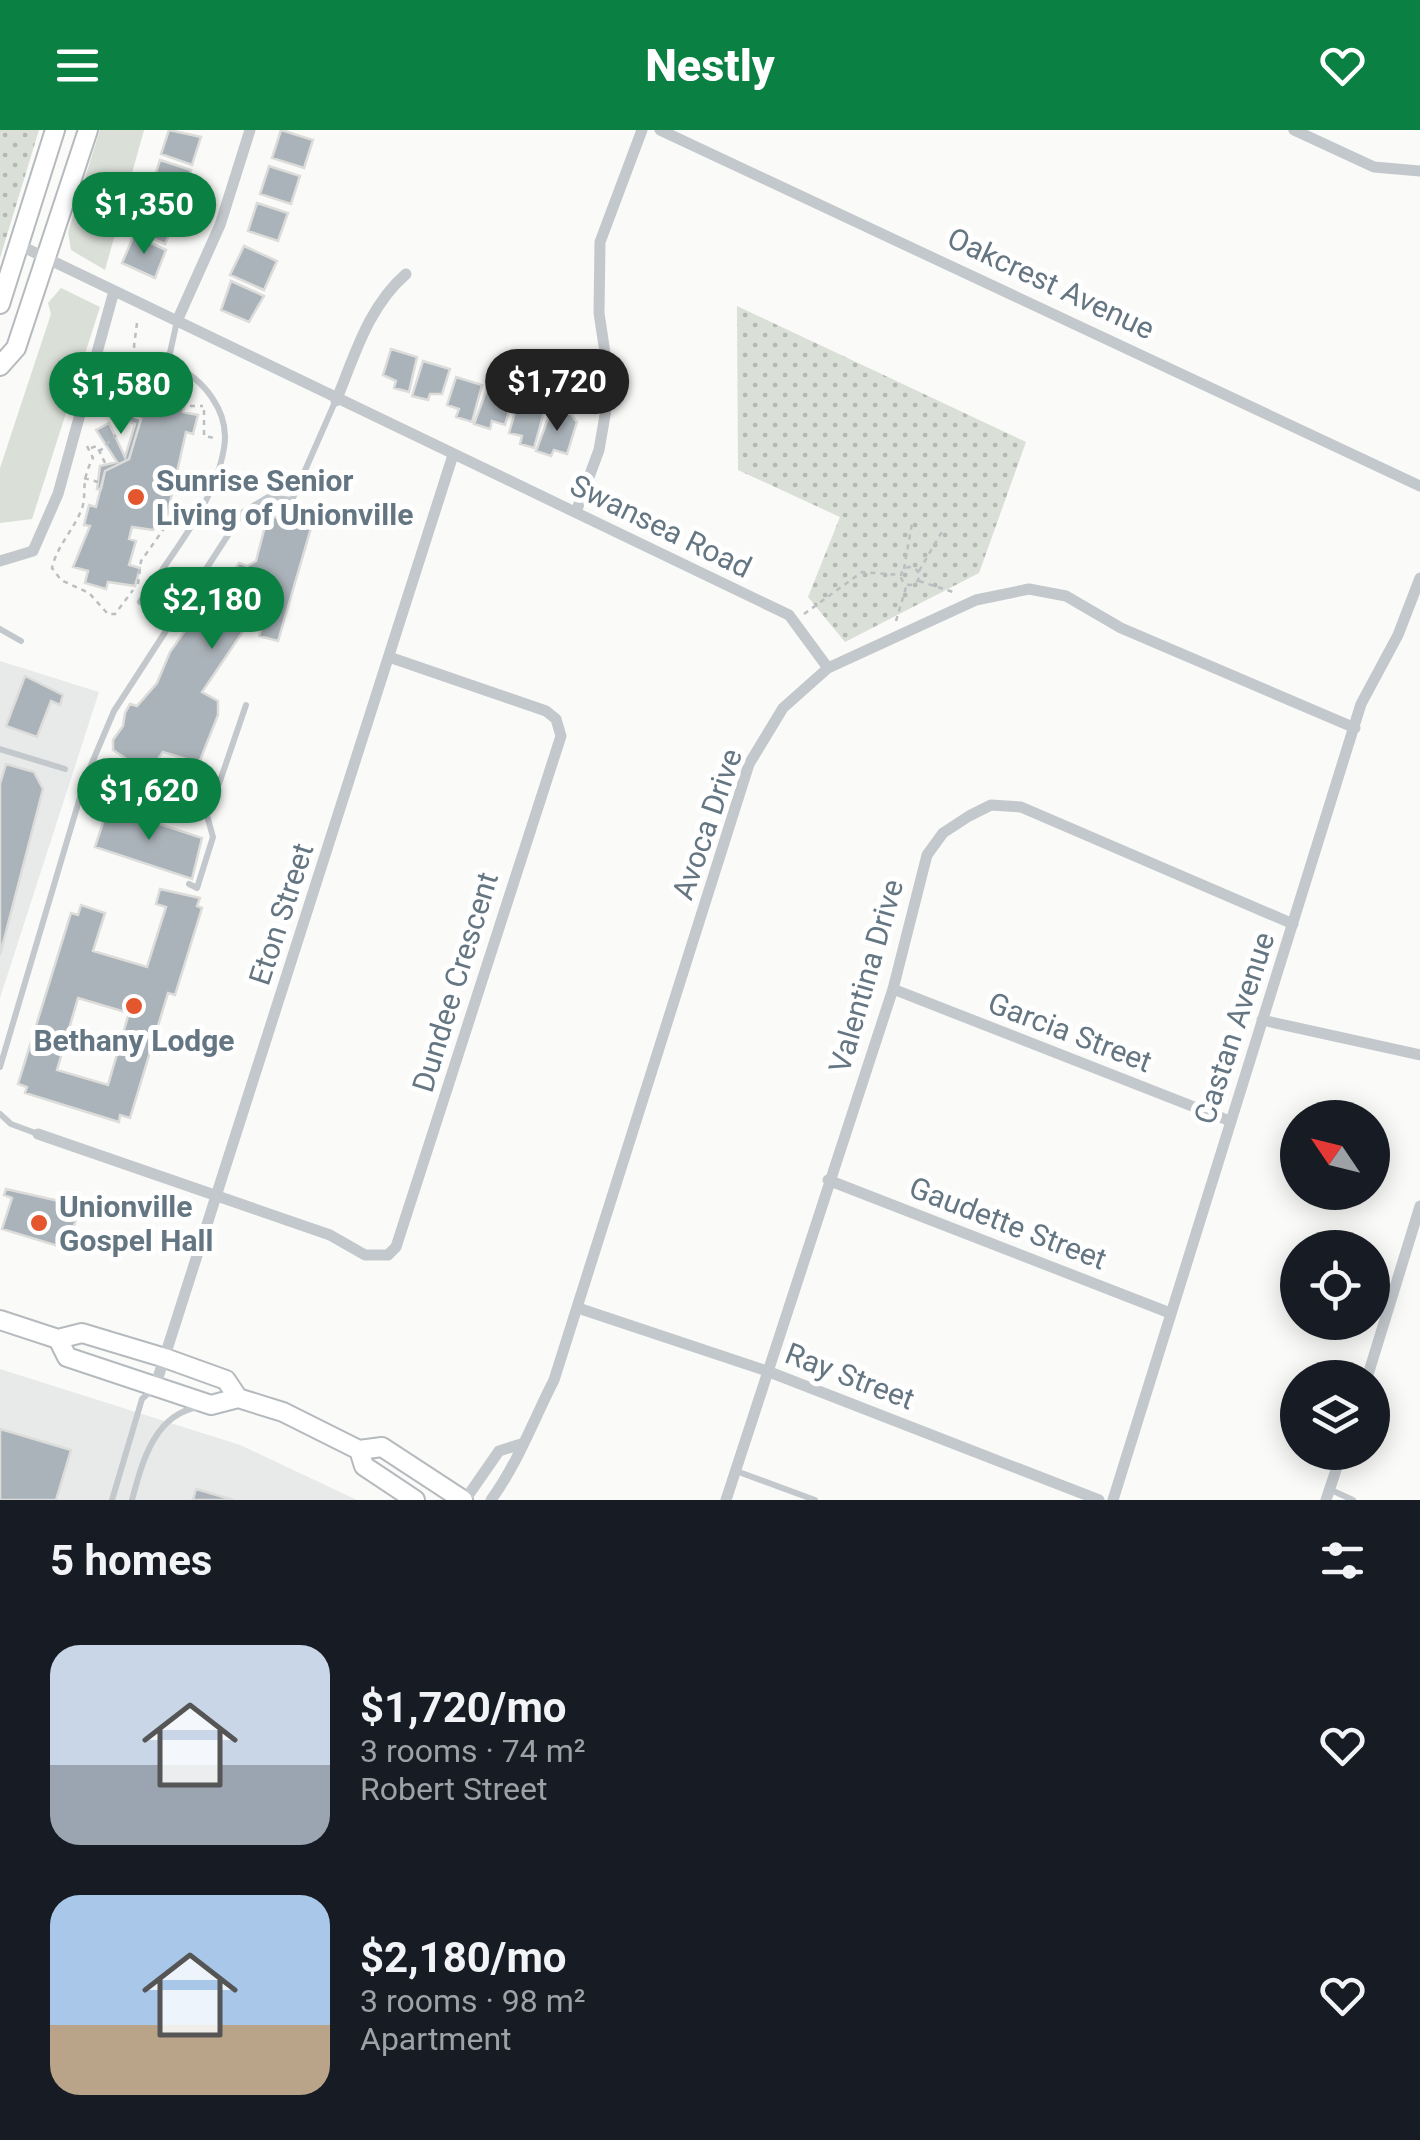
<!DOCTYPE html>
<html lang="en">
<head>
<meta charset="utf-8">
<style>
	body { margin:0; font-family:Roboto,sans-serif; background:#20242c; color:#f1f3f6; height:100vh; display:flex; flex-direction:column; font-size:38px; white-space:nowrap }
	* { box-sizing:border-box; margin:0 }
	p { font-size:32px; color:#9ea1a6 }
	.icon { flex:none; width:55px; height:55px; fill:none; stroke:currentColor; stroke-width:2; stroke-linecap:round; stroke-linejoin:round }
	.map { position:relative; height:1370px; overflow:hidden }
	.panel { display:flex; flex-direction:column; background:#171b24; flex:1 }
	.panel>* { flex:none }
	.needle { width:65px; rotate:305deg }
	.buttons { position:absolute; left:1280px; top:970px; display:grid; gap:20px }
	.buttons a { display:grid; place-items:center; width:110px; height:110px; border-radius:50%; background:#171b24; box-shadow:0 5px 25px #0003; font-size:50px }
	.price { position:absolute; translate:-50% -85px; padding:0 22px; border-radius:35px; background:#0b8043; color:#fff; font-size:32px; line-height:65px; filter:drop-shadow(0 2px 5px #0008) }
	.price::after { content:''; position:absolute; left:50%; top:60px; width:30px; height:22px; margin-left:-15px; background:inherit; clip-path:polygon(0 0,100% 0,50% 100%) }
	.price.current { background:#222; color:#fff }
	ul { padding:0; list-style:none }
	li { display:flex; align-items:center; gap:30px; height:250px; padding:0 50px }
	li span { display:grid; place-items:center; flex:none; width:280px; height:200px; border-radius:30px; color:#555 }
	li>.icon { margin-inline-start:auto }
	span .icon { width:120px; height:120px; fill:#fffc; stroke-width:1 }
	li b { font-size:42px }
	h2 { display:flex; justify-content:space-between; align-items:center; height:120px; padding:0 50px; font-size:42px }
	header { display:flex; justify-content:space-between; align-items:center; height:130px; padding:0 50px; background:#0b8043; color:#fff; font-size:45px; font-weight:800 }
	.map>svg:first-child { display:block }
	.built { fill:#e8e9e9 }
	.grass { fill:#dadfd7 }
	.park { fill:url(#park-dots) }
	.building { fill:#aab3b9; stroke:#dcdcda; stroke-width:2.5; fill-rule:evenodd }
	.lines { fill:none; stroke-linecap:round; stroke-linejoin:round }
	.primary-casing { stroke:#b5babe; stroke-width:22 }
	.path { stroke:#bbbfc2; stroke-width:2.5; stroke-dasharray:5 5; stroke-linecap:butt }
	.service { stroke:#c3c8cc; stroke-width:6 }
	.minor { stroke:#c3c8cc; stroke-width:11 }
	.primary { stroke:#fff; stroke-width:18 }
	.poi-dot { fill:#e4572e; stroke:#fff; stroke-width:4 }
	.labels { text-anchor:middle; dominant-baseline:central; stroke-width:10; stroke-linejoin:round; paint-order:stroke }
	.street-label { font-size:30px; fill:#657683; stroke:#fff }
	.poi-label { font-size:30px; font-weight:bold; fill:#657683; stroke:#fff; text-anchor:start }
</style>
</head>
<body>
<header><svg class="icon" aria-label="menu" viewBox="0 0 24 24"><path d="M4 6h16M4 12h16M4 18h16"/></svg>Nestly<svg class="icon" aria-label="heart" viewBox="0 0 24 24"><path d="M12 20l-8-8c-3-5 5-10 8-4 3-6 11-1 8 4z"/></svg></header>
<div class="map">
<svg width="1420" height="1370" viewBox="0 0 1420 1370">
	<defs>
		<pattern id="park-dots" width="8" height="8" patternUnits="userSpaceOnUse" patternTransform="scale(2.5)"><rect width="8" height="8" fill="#dadfd7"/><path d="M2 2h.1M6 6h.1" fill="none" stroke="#b4b9b4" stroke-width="1.8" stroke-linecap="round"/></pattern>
	</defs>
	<rect width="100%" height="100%" fill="#fafaf8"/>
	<path class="built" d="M0 531 99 562 0 868Z
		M0 1239 240 1315 357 1370H0Z"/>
	<path class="grass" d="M100 0H144L105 140 71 120 68 102Z
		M61 158 100 177 32 389 0 393V338L51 184 48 173Z"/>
	<path class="park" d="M0 0H39L0 128Z
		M737 176 1026 312 979 443 845 512 808 467 840 387 738 340Z"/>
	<path class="building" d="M169 0 201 7 192 35 161 24Z
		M281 0 313 10 304 38 272 28Z
		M160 30 191 40 182 68 151 58Z
		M269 36 300 46 291 74 260 64Z
		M144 71 178 87 165 114 132 99 137 87 143 90 144 86 139 84Z
		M257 73 288 83 278 111 248 101Z
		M134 105 166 120 155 148 122 133Z
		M244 116 277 131 264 160 230 145Z
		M231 151 264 166 249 192 221 180Z
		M391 219 417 227 409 262 394 258 396 251 383 245Z
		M423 231 450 239 442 264H430L428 270 412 266Z
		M456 247 482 255 472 292 456 287 459 279 447 275Z
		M489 253 515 261 505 295 492 291 490 299 474 294Z
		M142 261 156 267 154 273 138 269 135 287 141 289 129 329 105 341 101 359H97L100 336 117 332 96 300 109 293 125 327 135 294 129 292 131 275 134 265Z
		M157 262 186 270 183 282 198 285 193 304 186 302 167 386 153 400 132 397 129 409 136 411 129 435 140 438 135 456 108 452 106 459 85 453 88 441 73 437 90 396 84 395 89 375 96 377 105 341 129 329 141 289 135 287 138 269 154 273Z
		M517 275 544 282 534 318 520 314 522 306 509 303Z
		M550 283 571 284 577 292 567 324 554 320 551 326 536 321Z
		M268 385 311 398 278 511 259 506 261 500 248 494 202 562 218 571V585L199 633 163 622 148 642 122 640 125 628 113 620V610L123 596 125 583 130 574 137 576 157 553 170 522 226 442 231 445 239 433 247 436 256 431Z
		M25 546 63 565 60 575 51 571 37 607 6 596Z
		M6 634 34 642 43 659 0 825V654Z
		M143 640 148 642 129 683 122 681Z
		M108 677 202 708 192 749 95 717Z
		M160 759 200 768 197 776 202 778 175 865 168 863 130 988 120 985 119 992 25 963 27 957 18 954 71 783 78 785 81 775 105 783 93 821 147 837 166 777 156 774ZM78 868 129 883 108 955 57 940Z
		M6 1059 72 1074 69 1084 77 1086 70 1109 61 1107 58 1116 2 1099 12 1068 4 1065Z
		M0 1299 71 1320 56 1370H0Z
		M196 1359 230 1369 233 1370H193Z"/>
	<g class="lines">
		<g class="primary-casing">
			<path id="primary" d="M0 174 55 0
				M0 236 16 218 88 0
				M0 1190 58 1209 82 1203 165 1228 226 1250 238 1268
				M58 1209 67 1227 211 1275 238 1268 283 1282 359 1320 382 1317 463 1370
				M359 1320 364 1336 415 1370"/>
		</g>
		<path class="path" d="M137 193 134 216 138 226
			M137 255 148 250 180 264 186 256
			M156 263 163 246
			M190 276H203
			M204 280V306L215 308
			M87 316 93 328C79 354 88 365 81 381 72 402 57 416 52 438L61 450 89 463 108 484H115L133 460
			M91 318 97 316 105 333
			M99 322 116 305
			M84 348 98 352
			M901 446a9 9 0 1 1 18 0a9 9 0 1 1-18 0Z
			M904 439 912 393
			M919 441 943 400
			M919 451 956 463
			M138 454 141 431 168 393 183 387
			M804 484 862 442 901 445
			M896 491 907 454"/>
		<path class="service" d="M168 232 177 191
			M86 264 117 267
			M118 294C112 182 237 245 224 318 215 374 170 426 140 472
			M0 499 21 511
			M0 619 65 639
			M86 647 130 664
			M220 651 246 575
			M137 666 197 686 206 682 220 651 175 637 152 652 143 667
			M189 754 197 758 213 707 206 682
			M0 937 86 647 114 581 243 382 268 367 292 370 335 272
			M0 984 11 994 38 1004
			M736 1341 815 1370
			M1331 1360 1353 1370
			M112 1370 142 1269 154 1258
			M132 1370C142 1333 154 1283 200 1277"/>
		<path class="minor" d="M660 0 1420 356
			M1294 0 1374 37 1420 41
			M19 115 789 485 828 538
			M177 191 220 95 250 0
			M336 271C355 225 368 177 406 144
			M576 382 599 320 610 256 599 183 600 112 642 0
			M0 431 33 421 58 364 114 161
			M893 859 1230 991
			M1262 890 1420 925
			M38 1004 330 1105 365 1125H388L396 1117 561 606 556 589 546 581 389 527
			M828 1050 1170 1183
			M578 1178 767 1241 1099 1370
			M1367 1248 1420 1076
			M155 1257 453 325
			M465 1370 499 1321 521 1314
			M491 1370C518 1333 533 1291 554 1250L749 634 783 578 828 538 976 470 1029 459 1066 466 1121 498 1355 598
			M726 1370 893 859 927 725 943 703 969 686 991 675 1021 677 1293 794
			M1113 1370 1361 574 1398 505 1420 448
			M1326 1370 1342 1322"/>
		<use href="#primary" class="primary"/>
	</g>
	<g class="poi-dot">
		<circle cx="136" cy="367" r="10"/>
		<circle cx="134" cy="876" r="10"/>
		<circle cx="39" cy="1093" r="10"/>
	</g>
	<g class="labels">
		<g class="street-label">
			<text transform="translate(1051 153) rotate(25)">Oakcrest Avenue</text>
			<text transform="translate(661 396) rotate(26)">Swansea Road</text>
			<text transform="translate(707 694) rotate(-71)">Avoca Drive</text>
			<text transform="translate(281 784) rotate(-72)">Eton Street</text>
			<text transform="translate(866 846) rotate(-74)">Valentina Drive</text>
			<text transform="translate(455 852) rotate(-73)">Dundee Crescent</text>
			<text transform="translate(1234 898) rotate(-72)">Castan Avenue</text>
			<text transform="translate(1070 902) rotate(21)">Garcia Street</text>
			<text transform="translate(1008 1093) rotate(21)">Gaudette Street</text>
			<text transform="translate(850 1246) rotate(21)">Ray Street</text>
		</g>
		<g class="poi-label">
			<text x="156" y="350">Sunrise Senior<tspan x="156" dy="34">Living of Unionville</tspan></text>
			<text x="134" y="910" text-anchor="middle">Bethany Lodge</text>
			<text x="59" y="1076">Unionville<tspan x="59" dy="34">Gospel Hall</tspan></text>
		</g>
	</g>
</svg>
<div class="buttons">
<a><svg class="needle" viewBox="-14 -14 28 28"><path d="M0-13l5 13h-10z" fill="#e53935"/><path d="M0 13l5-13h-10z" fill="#9ea1a6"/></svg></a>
<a><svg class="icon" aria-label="locate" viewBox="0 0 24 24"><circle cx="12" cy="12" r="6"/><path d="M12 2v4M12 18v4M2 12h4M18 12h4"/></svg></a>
<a><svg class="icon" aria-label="layers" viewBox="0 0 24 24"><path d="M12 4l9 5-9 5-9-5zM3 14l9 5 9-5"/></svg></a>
</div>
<b class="price" style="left:144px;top:127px">$1,350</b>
<b class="price current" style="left:557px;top:304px">$1,720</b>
<b class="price" style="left:121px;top:307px">$1,580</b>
<b class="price" style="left:212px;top:522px">$2,180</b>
<b class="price" style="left:149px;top:713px">$1,620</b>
</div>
<section class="panel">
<h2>5 homes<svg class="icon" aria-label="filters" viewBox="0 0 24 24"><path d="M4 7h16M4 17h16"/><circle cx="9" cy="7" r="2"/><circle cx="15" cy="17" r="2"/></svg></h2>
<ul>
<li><span style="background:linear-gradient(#c9d6e8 60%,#9aa5b1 0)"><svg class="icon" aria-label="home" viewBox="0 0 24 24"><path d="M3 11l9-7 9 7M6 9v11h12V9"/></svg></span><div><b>$1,720/mo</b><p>3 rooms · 74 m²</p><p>Robert Street</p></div><svg class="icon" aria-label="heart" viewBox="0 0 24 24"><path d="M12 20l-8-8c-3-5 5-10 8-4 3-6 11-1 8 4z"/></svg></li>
<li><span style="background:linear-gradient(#a9c7e8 65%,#b9a48a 0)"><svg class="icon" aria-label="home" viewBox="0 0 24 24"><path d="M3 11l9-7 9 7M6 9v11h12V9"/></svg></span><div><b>$2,180/mo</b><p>3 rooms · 98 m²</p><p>Apartment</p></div><svg class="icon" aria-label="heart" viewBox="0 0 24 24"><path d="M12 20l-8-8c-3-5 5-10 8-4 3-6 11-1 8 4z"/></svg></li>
</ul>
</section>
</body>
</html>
